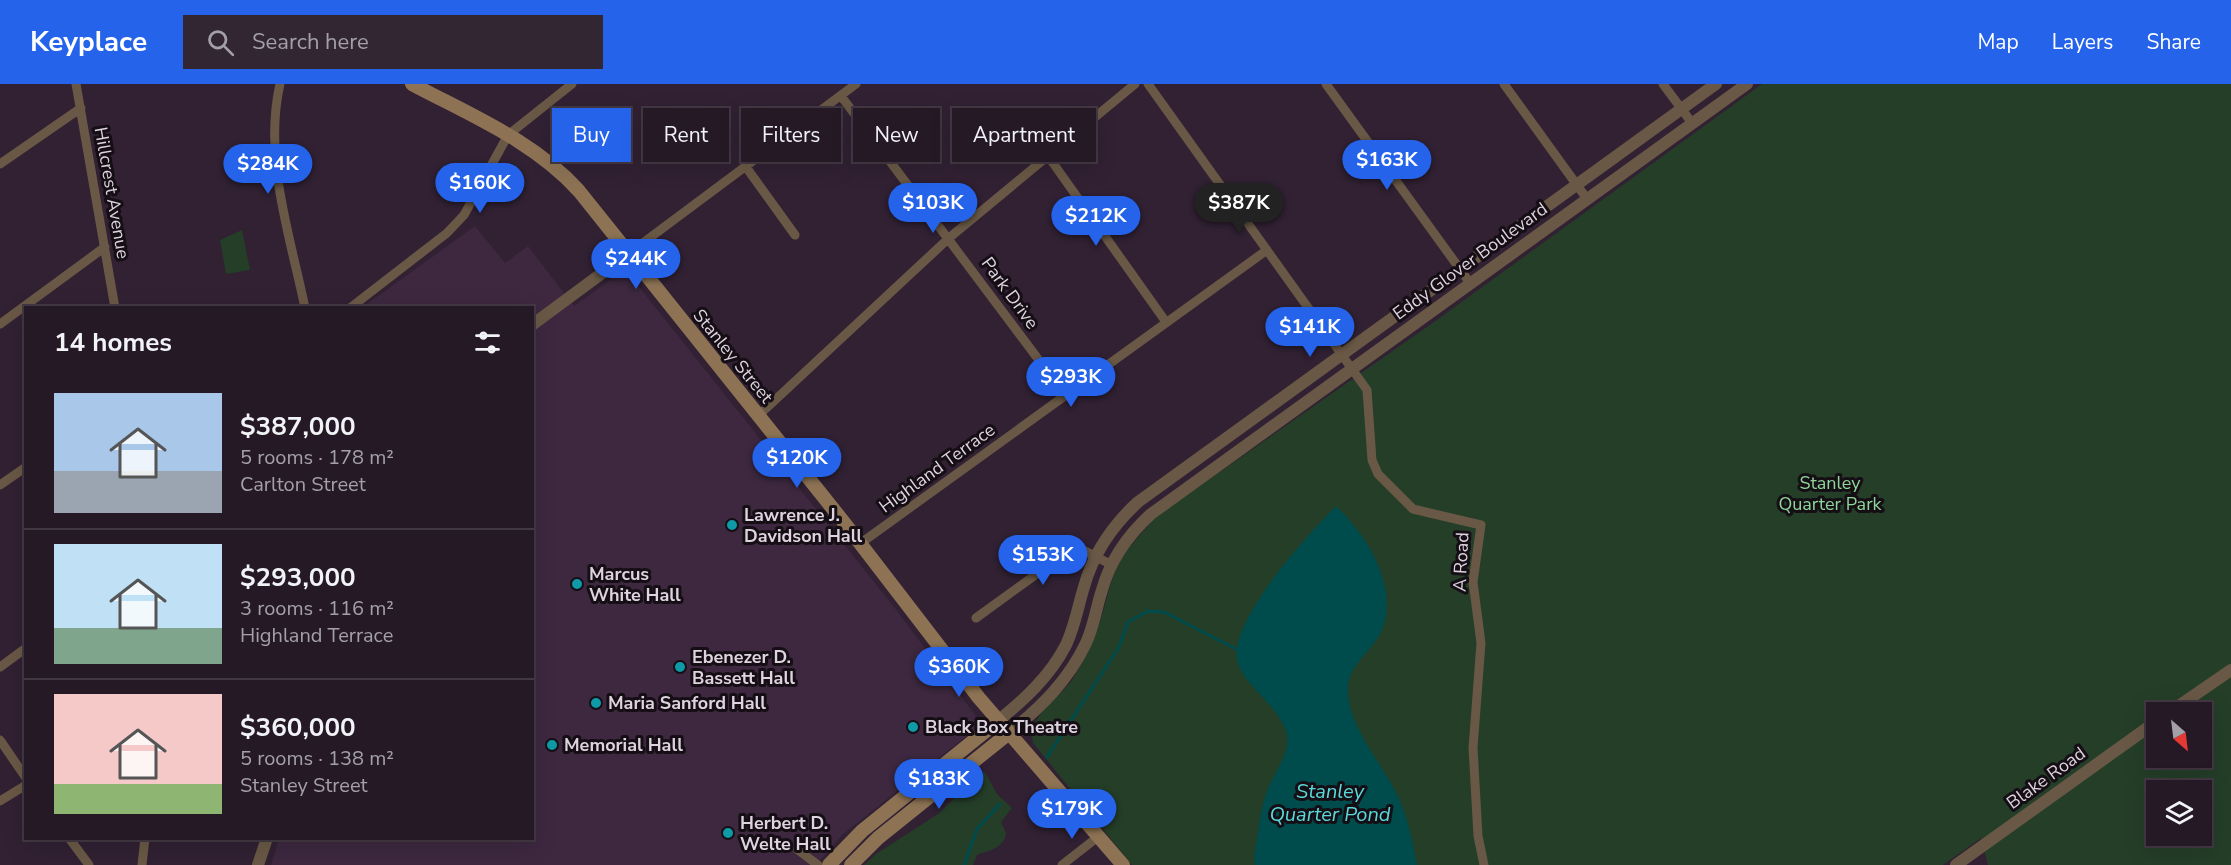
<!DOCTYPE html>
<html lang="en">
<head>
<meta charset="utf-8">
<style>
	body { margin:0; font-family:"Nunito Sans",sans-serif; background:#312632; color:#f1f3f6; height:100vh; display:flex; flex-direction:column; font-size:22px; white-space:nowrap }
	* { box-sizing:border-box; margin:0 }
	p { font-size:20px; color:#a3a0a7 }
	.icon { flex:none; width:33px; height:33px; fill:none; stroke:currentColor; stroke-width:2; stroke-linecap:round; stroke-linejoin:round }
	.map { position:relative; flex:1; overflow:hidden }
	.sheet { position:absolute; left:24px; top:222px; width:510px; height:534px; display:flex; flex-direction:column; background:#251926; border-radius:0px; box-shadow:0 6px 24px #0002,0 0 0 2px #423843 }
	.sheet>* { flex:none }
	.banner { position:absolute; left:552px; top:24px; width:570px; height:54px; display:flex; gap:12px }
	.needle { width:39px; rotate:152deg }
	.buttons { position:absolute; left:2146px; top:618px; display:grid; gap:12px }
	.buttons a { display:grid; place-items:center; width:66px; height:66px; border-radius:0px; background:#251926; box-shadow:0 6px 24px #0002,0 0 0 2px #423843; font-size:30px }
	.price { position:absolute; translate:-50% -51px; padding:0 14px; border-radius:21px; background:#2563eb; color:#fff; font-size:20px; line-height:39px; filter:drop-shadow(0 2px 3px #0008) }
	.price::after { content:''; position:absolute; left:50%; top:36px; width:18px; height:14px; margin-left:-9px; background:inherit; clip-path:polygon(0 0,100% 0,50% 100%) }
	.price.active { background:#222; color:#fff }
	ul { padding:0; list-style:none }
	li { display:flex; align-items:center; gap:18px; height:150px; padding:0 30px }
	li+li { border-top:2px solid #423843 }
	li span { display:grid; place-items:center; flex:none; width:168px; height:120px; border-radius:0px; color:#555 }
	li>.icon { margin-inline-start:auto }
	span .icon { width:72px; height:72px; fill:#fffc; stroke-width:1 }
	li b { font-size:26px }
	h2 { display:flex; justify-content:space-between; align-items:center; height:72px; padding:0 30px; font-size:26px }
	.pill { padding:0 21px; border-radius:0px; background:#251926; box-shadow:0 6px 24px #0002,0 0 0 2px #423843; font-size:21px; line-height:54px }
	.pill.active { background:#2563eb; color:#fff }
	header { display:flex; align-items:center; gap:36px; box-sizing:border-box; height:84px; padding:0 30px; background:#2563eb; color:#fff }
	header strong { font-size:28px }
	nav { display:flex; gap:33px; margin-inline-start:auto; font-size:21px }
	.search { width:420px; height:54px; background:#312632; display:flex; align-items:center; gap:15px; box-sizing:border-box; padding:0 21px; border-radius:0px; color:#a3a0a7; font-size:22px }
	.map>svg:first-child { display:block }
	.built { fill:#3d283f }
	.green { fill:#243e28; fill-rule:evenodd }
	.water { fill:#004c4c }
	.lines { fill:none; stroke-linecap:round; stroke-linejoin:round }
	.stream { stroke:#004c4c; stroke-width:3 }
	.minor { stroke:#695845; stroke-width:9 }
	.tertiary { stroke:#695845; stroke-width:12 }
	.secondary { stroke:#8d7354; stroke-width:14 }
	.culture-dot { fill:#0f9aa8; stroke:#150e15; stroke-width:2 }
	.labels { text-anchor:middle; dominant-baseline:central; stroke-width:6; stroke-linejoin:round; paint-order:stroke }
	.street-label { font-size:18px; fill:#ded4df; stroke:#150e15 }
	.park-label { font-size:18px; fill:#8ed699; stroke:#150e15 }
	.poi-label { font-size:18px; font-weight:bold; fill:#ded4df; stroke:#150e15; text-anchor:start }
	.water-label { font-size:20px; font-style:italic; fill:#5ad9d9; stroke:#150e15 }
</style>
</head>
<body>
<header>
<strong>Keyplace</strong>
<div class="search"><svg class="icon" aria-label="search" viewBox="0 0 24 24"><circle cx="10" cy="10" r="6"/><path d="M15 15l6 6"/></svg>Search here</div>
<nav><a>Map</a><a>Layers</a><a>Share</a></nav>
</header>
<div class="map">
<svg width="2231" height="781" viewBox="0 0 2231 781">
	<rect width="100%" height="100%" fill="#312133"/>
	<path class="built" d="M475 142 505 179 528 162 574 222 617 191 632 194 894 523 976 632 974 646 842 751 816 781H271L279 755 532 754V224L363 223Z"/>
	<path class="green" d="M1762 0H2231V781H1988L1981 754 1943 781H1132L1033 659C1026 632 1061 614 1074 593 1085 574 1095 555 1101 534 1106 519 1109 501 1116 486 1125 465 1142 449 1157 432L1434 238ZM2157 628H2202V674H2157ZM2157 706H2202V752H2157Z
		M242 146 250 186 226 190 220 156Z
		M981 688H985L997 710 1012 724 1001 738 1006 749C1004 765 989 766 977 771L973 781H864L876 770 938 730Z"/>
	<path class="water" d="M1336 422C1366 450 1398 501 1383 543 1374 568 1345 581 1348 610 1351 648 1386 683 1401 719 1409 739 1413 760 1417 781H1255L1254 773C1258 753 1259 730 1266 710 1272 691 1290 672 1287 651 1282 625 1245 602 1238 580 1225 539 1309 450 1336 422Z"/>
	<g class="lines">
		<path class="stream" d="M1047 673 1119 563 1128 538 1148 527 1164 528 1236 565
			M964 781 977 745 1000 720"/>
		<path class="minor" d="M76 0 115 224
			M280 0C263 74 290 151 305 224
			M1148 0 1367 306 1372 376 1378 390 1413 425 1481 441 1473 498 1481 559 1473 664 1478 752 1484 781
			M1326 0 1470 199
			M1504 0 1587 115
			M1663 0 1692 39
			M841 12 1065 311
			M1048 72 1166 238
			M0 80 81 24
			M746 83 795 151
			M628 170 856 0
			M350 224 447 149 464 131 508 51 572 0
			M0 240 105 163
			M759 331 949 154 1135 0
			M0 401 26 383
			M861 459 1267 166
			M976 534 1067 468 1085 467 1112 481
			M0 583 26 564
			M0 656 26 694
			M0 717 26 701
			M69 754 89 781
			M798 766 818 781
			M142 781 145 754
			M1062 781 1099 752"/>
		<path class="tertiary" d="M532 241 628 170
			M2170 628 2231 586
			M998 637C1025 615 1050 592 1066 561 1075 542 1078 522 1084 503 1093 470 1113 441 1138 418L1716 0
			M1009 649C1041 623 1068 597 1086 559 1094 542 1096 524 1102 506 1110 477 1128 451 1151 430L1747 0
			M258 781 267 754
			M1956 781 2157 637"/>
		<path class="secondary" d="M412 0C470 31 534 57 579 107L846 441 979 614 1123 781
			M829 781 862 747 998 637
			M851 781 878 754 1009 649"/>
	</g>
	<g class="culture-dot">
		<circle cx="732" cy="441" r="6"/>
		<circle cx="577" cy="500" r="6"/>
		<circle cx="680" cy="583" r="6"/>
		<circle cx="596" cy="619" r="6"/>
		<circle cx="913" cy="643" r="6"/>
		<circle cx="552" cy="661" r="6"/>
		<circle cx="728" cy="749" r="6"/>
	</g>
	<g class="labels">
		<g class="street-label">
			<text transform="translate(112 109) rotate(80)">Hillcrest Avenue</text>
			<text transform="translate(1470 177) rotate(-36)">Eddy Glover Boulevard</text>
			<text transform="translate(1010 209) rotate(54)">Park Drive</text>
			<text transform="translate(733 272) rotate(51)">Stanley Street</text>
			<text transform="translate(937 384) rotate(-36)">Highland Terrace</text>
			<text transform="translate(1461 478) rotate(-87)">A Road</text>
			<text transform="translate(2046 694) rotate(-36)">Blake Road</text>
		</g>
		<g class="park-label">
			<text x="1830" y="399">Stanley<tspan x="1830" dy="21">Quarter Park</tspan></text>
		</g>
		<g class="poi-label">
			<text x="744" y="431">Lawrence J.<tspan x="744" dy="21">Davidson Hall</tspan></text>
			<text x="589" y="490">Marcus<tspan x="589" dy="21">White Hall</tspan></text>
			<text x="692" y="573">Ebenezer D.<tspan x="692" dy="21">Bassett Hall</tspan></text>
			<text x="608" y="619">Maria Sanford Hall</text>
			<text x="925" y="643">Black Box Theatre</text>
			<text x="564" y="661">Memorial Hall</text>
			<text x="740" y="739">Herbert D.<tspan x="740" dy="21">Welte Hall</tspan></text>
		</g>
		<g class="water-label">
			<text x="1330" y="707">Stanley<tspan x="1330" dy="23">Quarter Pond</tspan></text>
		</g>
	</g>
</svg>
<div class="buttons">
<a><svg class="needle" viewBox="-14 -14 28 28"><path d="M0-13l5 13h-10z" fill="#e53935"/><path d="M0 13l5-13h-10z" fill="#a3a0a7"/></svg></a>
<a><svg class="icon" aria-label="layers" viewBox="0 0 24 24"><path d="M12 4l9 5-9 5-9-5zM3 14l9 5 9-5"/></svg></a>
</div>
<b class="price" style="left:1387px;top:107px">$163K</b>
<b class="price" style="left:268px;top:111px">$284K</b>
<b class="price" style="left:480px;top:130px">$160K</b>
<b class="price" style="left:933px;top:150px">$103K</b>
<b class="price active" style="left:1239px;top:150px">$387K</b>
<b class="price" style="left:1096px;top:163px">$212K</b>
<b class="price" style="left:636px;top:206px">$244K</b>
<b class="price" style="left:1310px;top:274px">$141K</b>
<b class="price" style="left:1071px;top:324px">$293K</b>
<b class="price" style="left:797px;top:405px">$120K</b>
<b class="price" style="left:1043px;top:502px">$153K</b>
<b class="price" style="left:959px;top:614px">$360K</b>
<b class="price" style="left:939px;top:726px">$183K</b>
<b class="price" style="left:1072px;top:756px">$179K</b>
<div class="banner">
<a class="pill active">Buy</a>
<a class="pill">Rent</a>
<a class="pill">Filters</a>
<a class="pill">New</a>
<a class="pill">Apartment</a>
</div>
<section class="sheet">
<h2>14 homes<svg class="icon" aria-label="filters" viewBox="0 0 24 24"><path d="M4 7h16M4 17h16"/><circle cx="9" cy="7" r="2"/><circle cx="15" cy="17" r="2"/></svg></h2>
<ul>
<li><span style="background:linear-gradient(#a9c7e8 65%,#9aa5b1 0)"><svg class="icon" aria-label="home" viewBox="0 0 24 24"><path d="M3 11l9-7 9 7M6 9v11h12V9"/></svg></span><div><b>$387,000</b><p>5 rooms · 178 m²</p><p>Carlton Street</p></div></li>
<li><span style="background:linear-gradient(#bfe0f5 70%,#7fa58c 0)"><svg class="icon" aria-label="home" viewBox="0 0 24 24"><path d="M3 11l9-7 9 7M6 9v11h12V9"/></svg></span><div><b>$293,000</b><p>3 rooms · 116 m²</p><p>Highland Terrace</p></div></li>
<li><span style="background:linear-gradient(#f6c9c9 75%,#8fb573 0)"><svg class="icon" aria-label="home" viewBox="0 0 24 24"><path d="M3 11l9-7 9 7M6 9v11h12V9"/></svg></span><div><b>$360,000</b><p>5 rooms · 138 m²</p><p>Stanley Street</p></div></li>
</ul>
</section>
</div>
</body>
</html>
